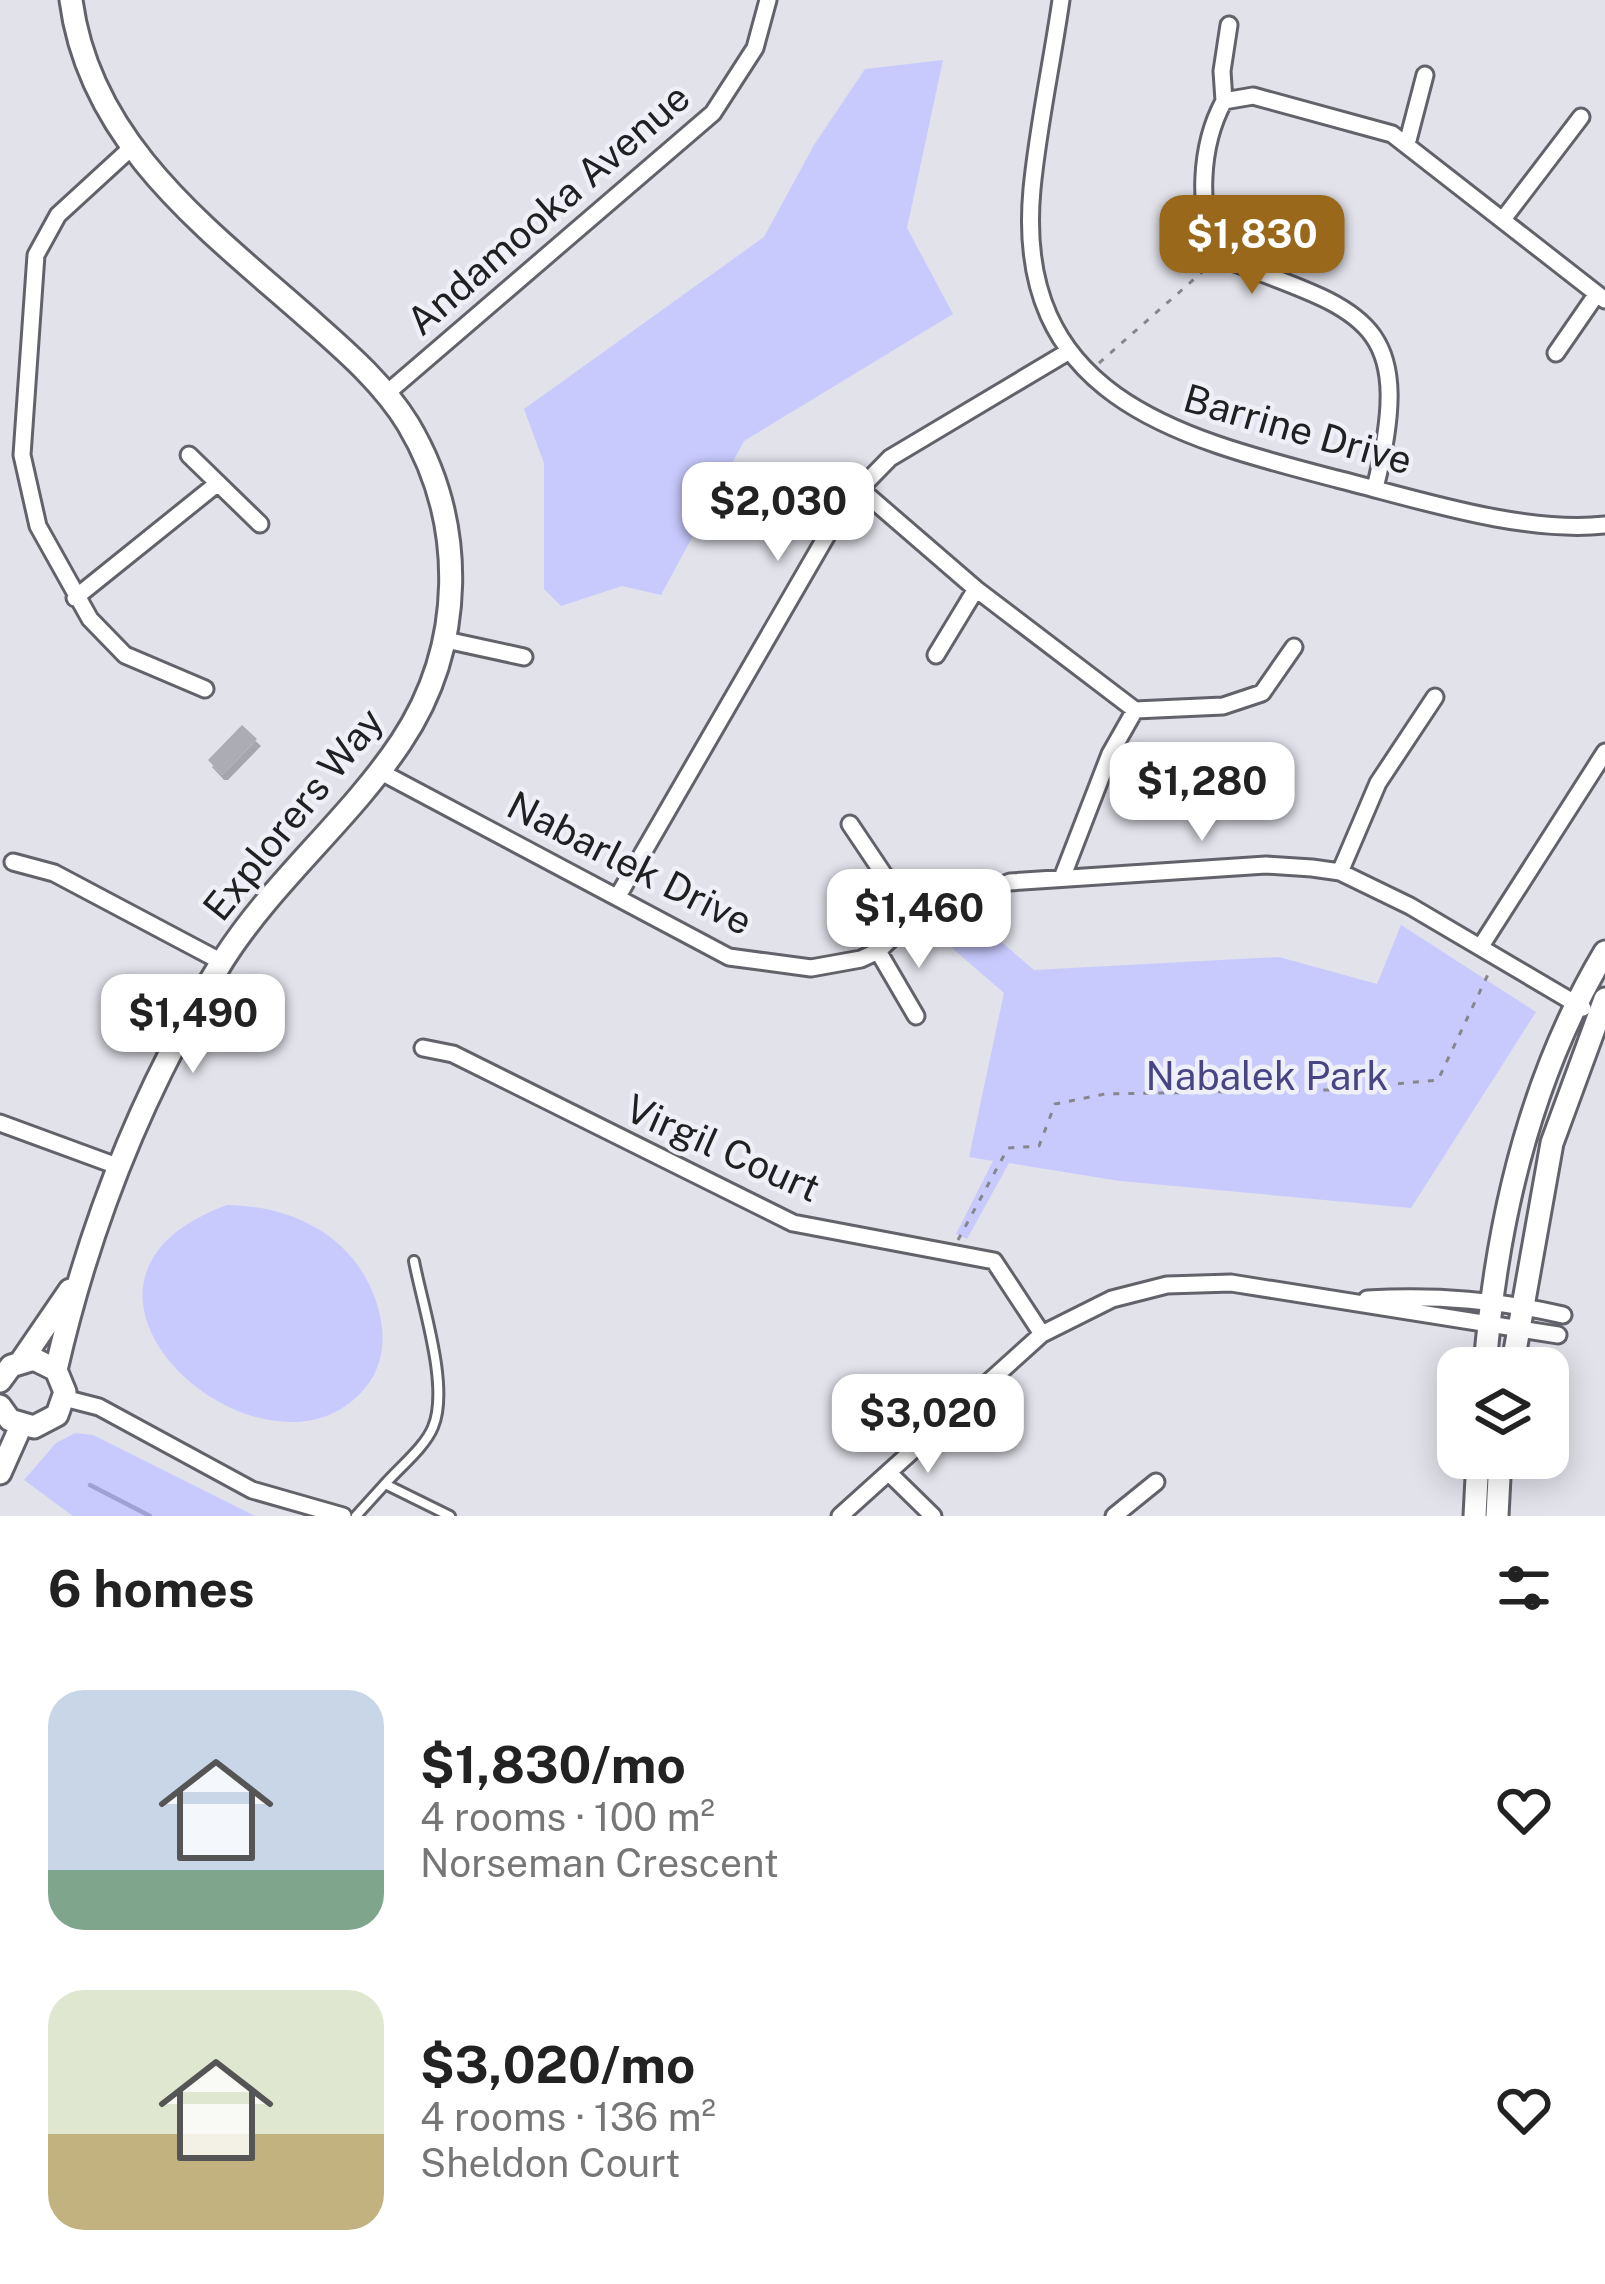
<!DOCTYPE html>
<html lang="en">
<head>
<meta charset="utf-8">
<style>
	body { margin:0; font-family:"Public Sans",sans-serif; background:#f2f2f2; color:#222; height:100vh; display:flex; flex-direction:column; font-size:45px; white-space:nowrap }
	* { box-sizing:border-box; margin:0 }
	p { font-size:39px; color:#767676 }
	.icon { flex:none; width:66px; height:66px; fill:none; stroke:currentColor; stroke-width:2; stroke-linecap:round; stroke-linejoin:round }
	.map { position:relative; height:1516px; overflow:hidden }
	.sheet { display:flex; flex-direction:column; background:#fff; flex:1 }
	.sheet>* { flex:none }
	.tools { position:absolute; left:1437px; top:1347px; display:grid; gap:24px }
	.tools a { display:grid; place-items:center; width:132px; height:132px; border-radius:24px; background:#fff; box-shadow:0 6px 30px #0003; font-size:60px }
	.price { position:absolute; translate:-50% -102px; padding:0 27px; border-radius:24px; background:#fff; color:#222; font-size:39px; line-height:78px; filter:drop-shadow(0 3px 6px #0008) }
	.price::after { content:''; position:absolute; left:50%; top:72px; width:36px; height:27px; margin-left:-18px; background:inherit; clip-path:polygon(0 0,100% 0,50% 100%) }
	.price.current { background:#99681a; color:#fff }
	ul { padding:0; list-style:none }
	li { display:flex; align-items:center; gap:36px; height:300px; padding:0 48px }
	li span { display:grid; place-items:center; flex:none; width:336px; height:240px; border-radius:36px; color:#555 }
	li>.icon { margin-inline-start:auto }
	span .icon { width:144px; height:144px; fill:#fffc; stroke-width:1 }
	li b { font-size:51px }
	h2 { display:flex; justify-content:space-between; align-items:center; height:144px; padding:0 48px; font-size:51px }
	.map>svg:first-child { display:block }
	.green { fill:#c8cafe }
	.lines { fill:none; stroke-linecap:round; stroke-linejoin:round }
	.stream { stroke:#9fa0d3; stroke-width:4.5 }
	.building { fill:#acacb4; filter:url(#shadow) }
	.lane-casing { stroke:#62626a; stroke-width:14 }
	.street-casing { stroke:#62626a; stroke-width:21 }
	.secondary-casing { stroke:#62626a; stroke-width:27 }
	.path { stroke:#86878c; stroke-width:3; stroke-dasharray:6 9; stroke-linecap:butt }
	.lane { stroke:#fff; stroke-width:8 }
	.street { stroke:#fff; stroke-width:15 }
	.secondary { stroke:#fff; stroke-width:21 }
	.labels { text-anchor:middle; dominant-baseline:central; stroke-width:9; stroke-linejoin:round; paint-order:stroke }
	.street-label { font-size:39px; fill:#202023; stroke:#eeeff7 }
	.park-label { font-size:39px; fill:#484585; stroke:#eeeff7 }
</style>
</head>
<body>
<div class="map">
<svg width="1605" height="1516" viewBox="0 0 1605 1516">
	<defs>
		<filter id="shadow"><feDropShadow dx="4" dy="7" stdDeviation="0" flood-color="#0004"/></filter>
	</defs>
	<rect width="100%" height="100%" fill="#e1e2ea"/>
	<path class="green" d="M943 60 907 228 953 314 744 441 661 595 622 586 561 606 544 589V463L524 409 764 237 814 145 865 69Z
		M974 918 1034 970 1279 957 1377 984 1401 925 1536 1012 1411 1208 1120 1181 1009 1163 967 1239 956 1234 993 1161 969 1157 1004 993 937 935Z
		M227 1205C293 1206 354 1236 376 1301 385 1328 386 1355 371 1380 278 1516 6 1286 227 1205Z
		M75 1433 93 1435 255 1516H73L24 1480 56 1443Z"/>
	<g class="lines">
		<path class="stream" d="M90 1485 150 1516"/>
	</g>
	<path class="building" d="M242 725 257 739 222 775 208 760Z"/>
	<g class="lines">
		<g class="lane-casing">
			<path id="lane" d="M385 1484C400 1467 425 1447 433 1427 450 1387 422 1304 414 1261
				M356 1516 385 1484 450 1516"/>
		</g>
		<g class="street-casing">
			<path id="street" d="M1061 0C1052 63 1038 126 1032 189 1013 396 1175 437 1337 479 1417 499 1523 534 1605 525
				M1224 101C1200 145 1196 211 1219 257 1362 312 1418 315 1375 488
				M1224 101 1253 96 1392 134 1605 300
				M1224 101 1222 71 1229 25
				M1407 144 1425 75
				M130 149 58 215 36 255 22 455 38 526 90 619 125 655 205 689
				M1504 218 1581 117
				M1556 353 1596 295
				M387 393 713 113 755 48 768 0
				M189 455 260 524
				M859 488 976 589 1135 710 1223 706 1262 693 1294 647
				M75 598 218 483
				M446 640 524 657
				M936 655 976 589
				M379 771 729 957 811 968 861 959 878 951 913 918 1010 882 1266 865 1312 868 1340 872 1410 906 1583 1008
				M850 824 913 918
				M13 862 54 873 222 962
				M1340 872 1378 783 1435 697
				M1062 878 1110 754 1135 710
				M618 896 845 504 890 458 1066 353
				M1481 946 1605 752
				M878 951 916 1016
				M423 1048 453 1054 793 1223 994 1261 1042 1334
				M0 1123 117 1166
				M1367 1299C1433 1295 1499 1300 1563 1315
				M64 1398 99 1407 252 1490 343 1516
				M889 1473 933 1516
				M840 1516 1042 1334 1112 1299 1167 1285 1231 1283 1558 1335
				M1114 1516 1156 1482"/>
		</g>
		<g class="secondary-casing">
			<path id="secondary" d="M22 1360 70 1290
				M1485 1368C1496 1224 1530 1077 1605 952
				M1512 1368 1552 1143 1605 999
				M56 1370C89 1225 144 1087 223 960 274 880 349 820 401 742 465 646 467 523 408 424 384 385 350 355 316 325 213 233 90 147 71 0
				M0 1381 11 1366 34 1359 56 1370 65 1392 57 1415 34 1427 10 1420 0 1406
				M0 1473 21 1426
				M1475 1516 1478 1458
				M1497 1516 1500 1458"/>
		</g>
		<path class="path" d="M1099 363 1209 266
			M958 1240 1008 1148 1039 1146 1055 1104 1105 1094 1329 1090 1438 1080 1491 968"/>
		<use href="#lane" class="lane"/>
		<use href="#street" class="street"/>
		<use href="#secondary" class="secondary"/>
	</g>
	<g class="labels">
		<g class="street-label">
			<text transform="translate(548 209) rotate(-41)">Andamooka Avenue</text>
			<text transform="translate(1298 429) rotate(16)">Barrine Drive</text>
			<text transform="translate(293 814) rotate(-51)">Explorers Way</text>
			<text transform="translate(630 863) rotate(27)">Nabarlek Drive</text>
			<text transform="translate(723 1148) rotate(24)">Virgil Court</text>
		</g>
		<g class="park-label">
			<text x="1267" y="1076">Nabalek Park</text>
		</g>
	</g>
</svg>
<div class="tools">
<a><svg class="icon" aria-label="layers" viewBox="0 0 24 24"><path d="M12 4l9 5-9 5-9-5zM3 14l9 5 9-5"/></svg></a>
</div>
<b class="price current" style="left:1252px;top:297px">$1,830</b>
<b class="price" style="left:778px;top:564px">$2,030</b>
<b class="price" style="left:1202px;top:844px">$1,280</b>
<b class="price" style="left:919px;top:971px">$1,460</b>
<b class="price" style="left:193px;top:1076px">$1,490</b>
<b class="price" style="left:928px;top:1476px">$3,020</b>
</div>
<section class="sheet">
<h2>6 homes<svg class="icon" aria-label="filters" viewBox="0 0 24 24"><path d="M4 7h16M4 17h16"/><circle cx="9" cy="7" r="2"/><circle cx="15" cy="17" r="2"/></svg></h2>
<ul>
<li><span style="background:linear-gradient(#c9d6e8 75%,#7fa58c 0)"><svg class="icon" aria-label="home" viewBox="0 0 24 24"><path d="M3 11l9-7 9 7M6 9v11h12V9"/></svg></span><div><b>$1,830/mo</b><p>4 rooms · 100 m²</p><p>Norseman Crescent</p></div><svg class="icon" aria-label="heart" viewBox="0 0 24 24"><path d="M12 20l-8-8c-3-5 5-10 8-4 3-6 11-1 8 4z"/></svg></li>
<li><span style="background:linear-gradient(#dfe7d0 60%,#c2b280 0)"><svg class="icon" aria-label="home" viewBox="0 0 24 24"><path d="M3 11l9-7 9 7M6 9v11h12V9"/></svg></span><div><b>$3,020/mo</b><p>4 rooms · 136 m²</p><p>Sheldon Court</p></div><svg class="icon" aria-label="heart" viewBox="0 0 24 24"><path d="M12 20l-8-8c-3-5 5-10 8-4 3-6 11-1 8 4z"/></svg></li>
</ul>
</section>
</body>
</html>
